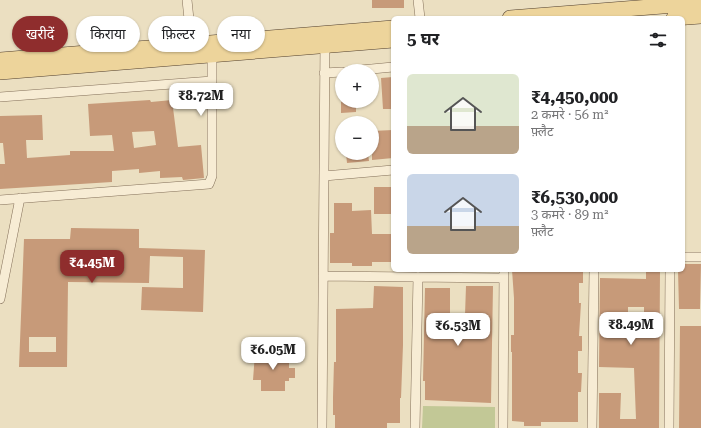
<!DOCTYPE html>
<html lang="hi">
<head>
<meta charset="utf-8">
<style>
	body { margin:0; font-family:"Roboto Serif","Noto Sans Devanagari",serif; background:#f2f2f2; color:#202124; height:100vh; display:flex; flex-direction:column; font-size:15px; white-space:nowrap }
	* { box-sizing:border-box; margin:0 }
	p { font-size:13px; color:#757577 }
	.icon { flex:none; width:22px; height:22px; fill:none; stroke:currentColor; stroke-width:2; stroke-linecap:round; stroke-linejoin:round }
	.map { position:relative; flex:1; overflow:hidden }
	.details { position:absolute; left:391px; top:16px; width:294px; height:256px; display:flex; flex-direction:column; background:#fff; border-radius:6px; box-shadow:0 1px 3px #0004 }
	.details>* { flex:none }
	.guide { position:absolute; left:12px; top:16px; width:319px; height:36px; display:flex; gap:8px }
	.controls { position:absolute; left:335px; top:64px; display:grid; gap:8px }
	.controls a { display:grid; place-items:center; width:44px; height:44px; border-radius:50%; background:#fff; box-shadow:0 1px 3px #0004; font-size:20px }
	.price { position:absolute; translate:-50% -34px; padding:0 9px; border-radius:8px; background:#fff; color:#222; font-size:13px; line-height:26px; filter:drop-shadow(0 1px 2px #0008) }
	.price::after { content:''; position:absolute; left:50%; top:24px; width:12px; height:9px; margin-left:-6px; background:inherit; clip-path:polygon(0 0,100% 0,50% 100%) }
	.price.on { background:#8f2d2d; color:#fff }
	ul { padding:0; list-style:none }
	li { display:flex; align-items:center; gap:12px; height:100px; padding:0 16px }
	li span { display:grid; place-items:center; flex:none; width:112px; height:80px; border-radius:6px; color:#555 }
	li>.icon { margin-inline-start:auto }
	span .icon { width:48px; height:48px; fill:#fffc; stroke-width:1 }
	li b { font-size:17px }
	h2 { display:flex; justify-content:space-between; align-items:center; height:48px; padding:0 16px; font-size:17px }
	.chip { padding:0 14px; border-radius:18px; background:#fff; box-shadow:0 1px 3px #0004; font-size:14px; line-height:36px }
	.chip.on { background:#8f2d2d; color:#fff }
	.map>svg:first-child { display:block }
	.green { fill:#c2c896 }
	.building { fill:#c79a79; fill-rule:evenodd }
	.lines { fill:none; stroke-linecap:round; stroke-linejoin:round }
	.street-casing { stroke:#84705a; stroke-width:10 }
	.primary-casing { stroke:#513f2e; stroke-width:16 }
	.street { stroke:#f7ecd4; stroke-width:9 }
	.primary { stroke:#edd49b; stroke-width:15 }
</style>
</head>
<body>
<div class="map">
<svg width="701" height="428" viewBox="0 0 701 428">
	<rect width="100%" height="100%" fill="#ebdfc1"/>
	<path class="green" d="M423 406 495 407V428H422Z"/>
	<path class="building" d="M372 0H404V8H372Z
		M393 77V109H383L381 78Z
		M150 100 151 102 172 100 178 147 201 145 204 178 183 180 182 177 160 178V171L139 173V169L112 171V182L0 189V164H5L3 143H0V116L42 115 43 140H26L27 158 70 155V151H114L112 135 90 136 88 104ZM154 131 156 145 134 148 132 132Z
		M341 101H356V112L341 113Z
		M393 130V158L372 160V131Z
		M346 153H368L369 161 347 163Z
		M374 187H393V214H374Z
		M334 203H352V211L371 210 372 234H393V262H372V266H352V263H330V233H334Z
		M71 228 139 229V248L205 250 203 312 141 310 142 287 183 288V257L150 256 149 283 68 282 67 367H19L24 239H70ZM29 337H56V352H29Z
		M683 264H701L700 309H679L678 270H683Z
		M512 270H583V283H579V303H581L579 336H582V351H578V373H582L581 392H578V422H541V426H524V422L512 421V352H511V335H514V298Z
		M646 270H660L659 428H599V393H621L620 419H636L634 368 599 367 600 278 646 279ZM628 307H644V326H628Z
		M374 286 403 287V345L401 398H400V423H387V428H335V415H333V397L334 362H336V309L373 308Z
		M466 286H493L491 403 425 400V381H423L425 288H450V315H465Z
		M680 326H701V428H679Z
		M255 353H289V368H295V378H289V381H285V391H261V380H253Z"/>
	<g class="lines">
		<g class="street-casing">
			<path id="street" d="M187 0 192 48
				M418 0 420 18
				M350 71 393 67
				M324 73 342 72
				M0 97 212 81
				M324 176 393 170
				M0 200 209 184 212 176V55
				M683 257H701
				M323 276 504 278
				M0 299 20 198
				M322 428 325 41
				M415 428 418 277
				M503 428 504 270
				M592 428 594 270
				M669 428 670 270"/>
		</g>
		<g class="primary-casing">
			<path id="primary" d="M510 18 701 3
				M674 18 701 16
				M0 60 393 28
				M0 72 393 40"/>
		</g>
		<use href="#street" class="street"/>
		<use href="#primary" class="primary"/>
	</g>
</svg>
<div class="controls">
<a>+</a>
<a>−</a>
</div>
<b class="price" style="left:201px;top:117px">₹8.72M</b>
<b class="price on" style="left:92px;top:284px">₹4.45M</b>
<b class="price" style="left:631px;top:346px">₹8.49M</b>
<b class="price" style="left:458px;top:347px">₹6.53M</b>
<b class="price" style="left:273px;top:371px">₹6.05M</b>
<div class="guide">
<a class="chip on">खरीदें</a>
<a class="chip">किराया</a>
<a class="chip">फ़िल्टर</a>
<a class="chip">नया</a>
</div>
<section class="details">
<h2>5 घर<svg class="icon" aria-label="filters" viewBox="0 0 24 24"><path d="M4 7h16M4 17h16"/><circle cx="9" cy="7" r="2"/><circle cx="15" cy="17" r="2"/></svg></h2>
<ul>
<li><span style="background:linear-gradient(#dfe7d0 65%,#b9a48a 0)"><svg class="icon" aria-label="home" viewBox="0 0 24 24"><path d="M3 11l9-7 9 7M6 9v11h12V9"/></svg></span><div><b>₹4,450,000</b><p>2 कमरे · 56 m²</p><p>फ़्लैट</p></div></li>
<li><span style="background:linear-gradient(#c9d6e8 65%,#b9a48a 0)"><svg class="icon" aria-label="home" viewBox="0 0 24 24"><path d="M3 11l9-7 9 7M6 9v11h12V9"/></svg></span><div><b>₹6,530,000</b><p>3 कमरे · 89 m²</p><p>फ़्लैट</p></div></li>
</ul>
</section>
</div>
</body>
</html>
